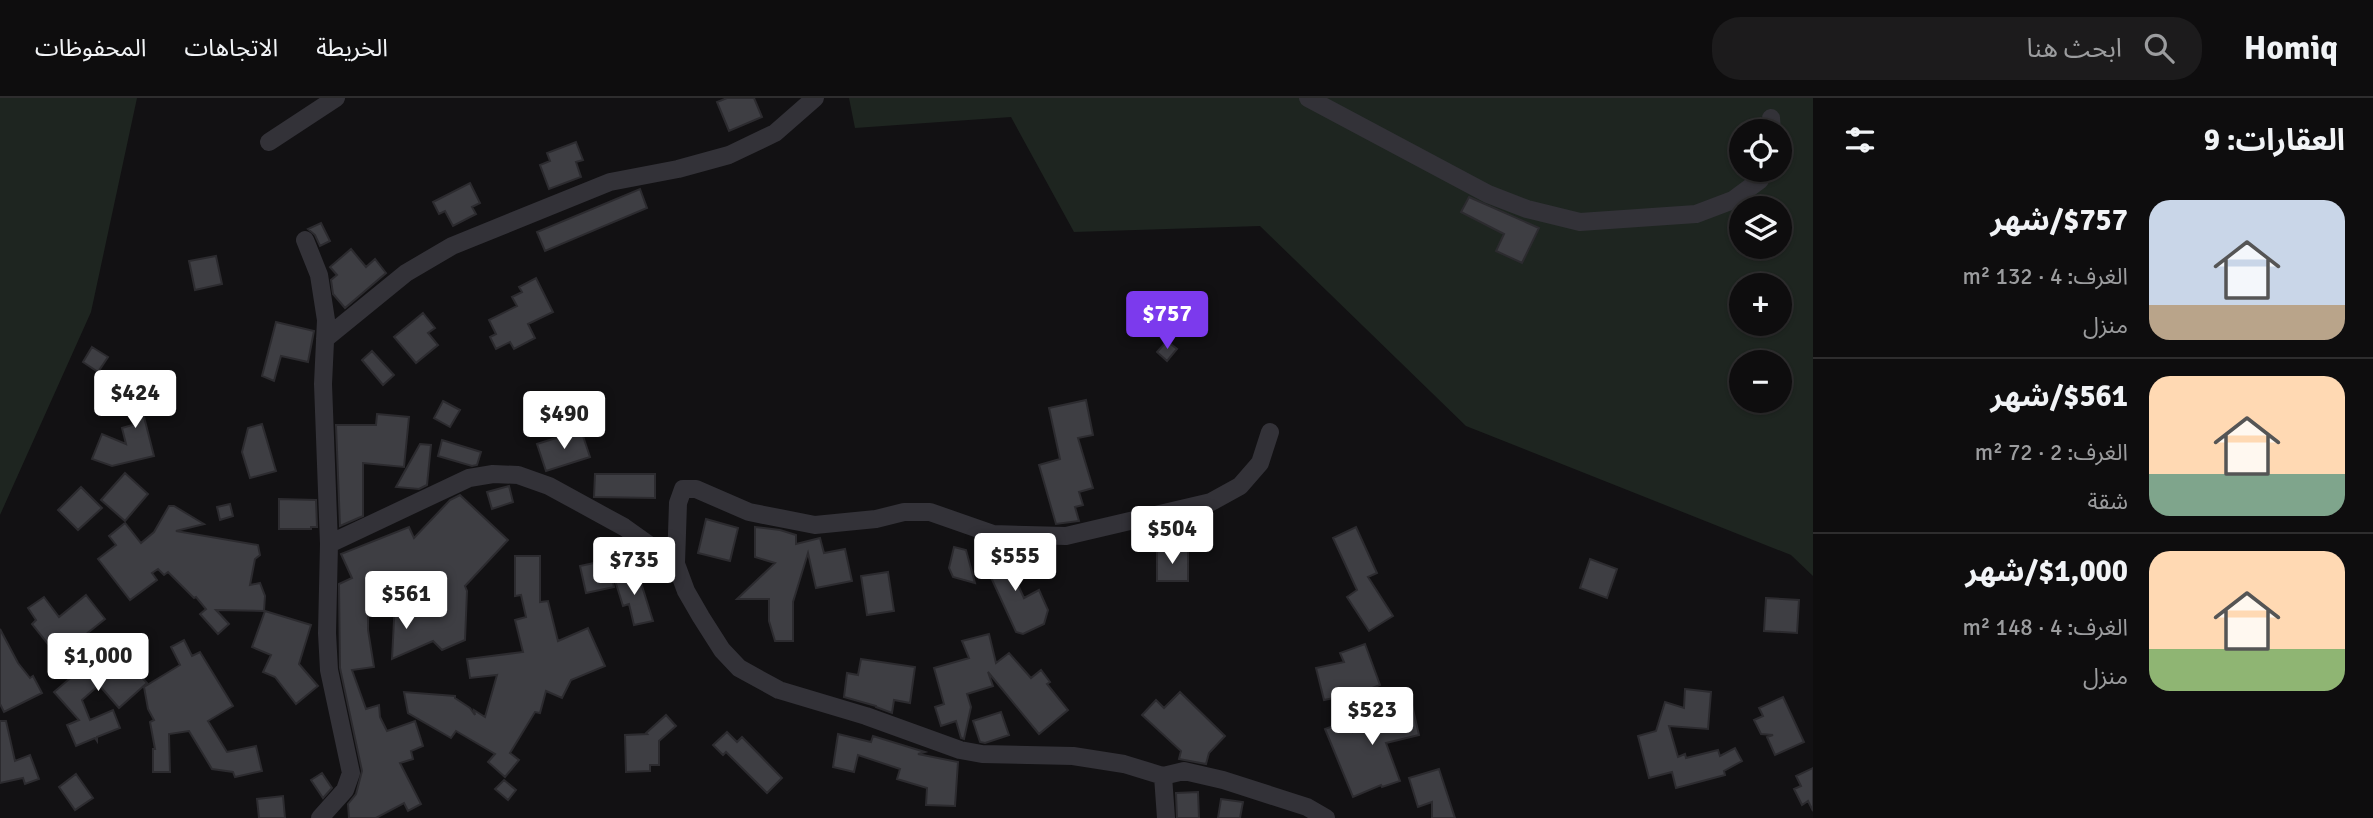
<!DOCTYPE html>
<html lang="ar">
<head>
<meta charset="utf-8">
<style>
	body { margin:0; font-family:Signika,"Noto Sans Arabic",sans-serif; background:#1c1b1c; color:#f1f3f6; direction:rtl; height:100vh; display:flex; flex-direction:column; font-size:26px; white-space:nowrap }
	* { box-sizing:border-box; margin:0 }
	p { font-size:23px; color:#9b9c9e }
	.icon { flex:none; width:38px; height:38px; fill:none; stroke:currentColor; stroke-width:2; stroke-linecap:round; stroke-linejoin:round }
	.map { position:relative; flex:1; overflow:hidden; direction:ltr }
	.side { display:flex; flex-direction:column; background:#0e0d0e; width:560px }
	.side>* { flex:none }
	.tools { position:absolute; left:1729px; top:21px; display:grid; gap:14px }
	.tools a { display:grid; place-items:center; width:63px; height:63px; border-radius:50%; background:#0e0d0e; box-shadow:0 2px 5px #0004,0 0 0 2px #2e2d2e; font-size:35px }
	.price { position:absolute; translate:-50% -60px; padding:0 16px; border-radius:7px; background:#fff; color:#222; font-size:23px; line-height:46px; filter:drop-shadow(0 2px 4px #0008) }
	.price::after { content:''; position:absolute; left:50%; top:42px; width:21px; height:16px; margin-left:-10px; background:inherit; clip-path:polygon(0 0,100% 0,50% 100%) }
	.price.active { background:#7c3aed; color:#fff }
	ul { padding:0; list-style:none }
	li { display:flex; align-items:center; gap:21px; height:175px; padding:0 28px }
	li+li { border-top:2px solid #2e2d2e }
	li span { display:grid; place-items:center; flex:none; width:196px; height:140px; border-radius:21px; color:#555 }
	li>.icon { margin-inline-start:auto }
	span .icon { width:84px; height:84px; fill:#fffc; stroke-width:1 }
	li b { font-size:30px }
	h2 { display:flex; justify-content:space-between; align-items:center; height:84px; padding:0 28px; font-size:30px }
	header { display:flex; align-items:center; gap:42px; box-sizing:border-box; height:98px; padding:0 35px; background:#0e0d0e; border-bottom:2px solid #2e2d2e }
	header strong { font-size:33px }
	nav { display:flex; gap:38px; margin-inline-start:auto; font-size:24px }
	.search { width:490px; height:63px; background:#1c1b1c; display:flex; align-items:center; gap:18px; box-sizing:border-box; padding:0 24px; border-radius:28px; color:#9b9c9e; font-size:26px }
	main { display:flex; flex:1; min-height:0 }
	.map>svg:first-child { display:block }
	.green { fill:#1e2520; fill-rule:evenodd }
	.building { fill:#3e3e43; stroke:#2c2b2f; stroke-width:2 }
	.lines { fill:none; stroke-linecap:round; stroke-linejoin:round }
	.minor { stroke:#333238; stroke-width:18 }
</style>
</head>
<body>
<header>
<strong>Homiq</strong>
<div class="search"><svg class="icon" aria-label="search" viewBox="0 0 24 24"><circle cx="10" cy="10" r="6"/><path d="M15 15l6 6"/></svg>ابحث هنا</div>
<nav><a>الخريطة</a><a>الاتجاهات</a><a>المحفوظات</a></nav>
</header>
<main>
<section class="side">
<h2>العقارات: 9<svg class="icon" aria-label="filters" viewBox="0 0 24 24"><path d="M4 7h16M4 17h16"/><circle cx="9" cy="7" r="2"/><circle cx="15" cy="17" r="2"/></svg></h2>
<ul>
<li><span style="background:linear-gradient(#c9d6e8 75%,#b9a48a 0)"><svg class="icon" aria-label="home" viewBox="0 0 24 24"><path d="M3 11l9-7 9 7M6 9v11h12V9"/></svg></span><div><b>$757/شهر</b><p>الغرف: 4 · 132 m²</p><p>منزل</p></div></li>
<li><span style="background:linear-gradient(#ffd9b3 70%,#7fa58c 0)"><svg class="icon" aria-label="home" viewBox="0 0 24 24"><path d="M3 11l9-7 9 7M6 9v11h12V9"/></svg></span><div><b>$561/شهر</b><p>الغرف: 2 · 72 m²</p><p>شقة</p></div></li>
<li><span style="background:linear-gradient(#ffd9b3 70%,#8fb573 0)"><svg class="icon" aria-label="home" viewBox="0 0 24 24"><path d="M3 11l9-7 9 7M6 9v11h12V9"/></svg></span><div><b>$1,000/شهر</b><p>الغرف: 4 · 148 m²</p><p>منزل</p></div></li>
</ul>
</section>
<div class="map">
<svg width="1813" height="720" viewBox="0 0 1813 720">
	<rect width="100%" height="100%" fill="#121113"/>
	<path class="green" d="M0 0H137L91 214 0 417Z
		M849 0H1813V478L1791 457 1466 328 1260 128 1074 134 1011 19 855 30ZM1741 33H1780V72H1741ZM1741 110H1780V149H1741ZM1741 187H1780V226H1741ZM1741 264H1780V303H1741Z"/>
	<path class="building" d="M727 0H754L762 19 729 33 717 4Z
		M576 44 583 62 576 64 581 79 549 91 540 67 550 63 547 55Z
		M470 85 480 105 472 109 476 116 453 128 445 113 439 116 433 104Z
		M640 91 647 110 545 153 537 134Z
		M1469 99 1539 130 1522 165 1496 153 1504 136 1461 114Z
		M321 125 330 143 320 148 315 137 308 131Z
		M351 151 366 169 375 161 386 175 345 210 333 196 331 182 337 177 330 169Z
		M216 158 222 186 195 192 189 163Z
		M536 180 553 214 528 226 535 240 514 251 510 244 496 251 490 239 496 236 489 222 517 208 512 199 522 194 519 189Z
		M423 215 435 230 428 235 438 247 416 265 394 239Z
		M276 224 314 233 308 264 281 258 274 283 262 278Z
		M1167 243 1177 251 1167 263 1157 254Z
		M92 249 108 259 98 274 83 264Z
		M372 253 394 277 383 287 362 262Z
		M146 280 171 286 165 316 142 311 154 358 112 368 92 361 102 336 126 346 122 330 136 326Z
		M1086 302 1093 337 1078 340 1093 390 1079 394 1083 407 1075 409 1079 423 1056 426 1039 367 1060 361 1049 310Z
		M443 303 460 312 450 329 434 320Z
		M377 316 409 319 404 369 363 365V418L340 428 336 327H376Z
		M262 326 276 373 250 380 242 354 248 330Z
		M581 332 590 359 546 373 537 346Z
		M442 342 481 354 477 367 472 368 438 358Z
		M420 346 431 347 427 387 419 391 396 389Z
		M125 375 148 396 125 423 101 402Z
		M595 376H655V400L594 399Z
		M509 388 513 404 492 411 487 394Z
		M81 389 102 410 78 432 58 412Z
		M460 397 508 442 465 488 467 493 465 542 442 552 433 543 392 561 395 503 368 502V532L374 569 352 572 366 611 379 607 380 619 387 633 415 623 423 648 411 653 413 661 400 665 421 706 408 713 404 705 376 720H349L348 706 356 696 362 673 340 570 339 486 352 480 341 456 409 429 414 440 450 402Z
		M279 401 316 402 317 429H311V431H279Z
		M230 406 233 418 220 422 217 409Z
		M169 408H174L204 426 176 433 258 447 260 457 255 461 250 487 260 485 265 498 264 513 216 512 229 526 218 536 200 516 206 511 196 499 194 500 168 474 164 477 158 471 152 475 157 482 130 502 98 461 116 447 109 438 125 425 141 445 154 434Z
		M706 421 738 430 730 463 698 455Z
		M755 429 780 432 796 437V446L820 440 824 455 845 451 852 483 816 490 808 455 793 504V543H775L769 523V501H737L775 465 755 459Z
		M1356 429 1377 475 1368 479 1393 518 1369 533 1347 499 1357 492 1333 440Z
		M954 449 966 452 975 485 953 479 949 470Z
		M978 451 1004 456 1012 453 1016 463 1013 476 1024 500 1039 492 1048 512 1044 526 1023 536 1016 534Z
		M1157 453H1188V483H1157Z
		M515 458H540V504L548 503 558 543 588 530 605 568 571 582 562 600 546 593 540 615 535 614 510 655 519 662 505 679 488 664 495 656 456 633 451 640 408 615 404 594 455 598V600L470 610 475 617 474 612 485 619 497 577 470 580 467 561 523 554 515 522 526 519 521 497 515 498Z
		M1590 461 1617 471 1607 500 1580 490Z
		M608 462 614 489 586 495 580 468Z
		M637 472 653 523 634 527 629 506 623 508 614 479Z
		M888 474 894 513 867 517 861 478Z
		M86 497 105 521 65 553 59 545 52 551 32 526 36 522 28 510 44 499 59 519Z
		M1766 500 1799 502 1797 535 1764 533Z
		M265 513 311 527 299 566 318 588 296 606 275 579 263 574 271 557 252 549Z
		M0 531 18 565 30 580 33 578 42 595 4 614 0 606Z
		M989 536 996 565 1009 555 1031 580 1041 572 1050 584 1047 586 1068 612 1039 636 988 574 993 588 967 596 971 609 964 641 961 640 956 623 941 628 935 609 944 606 934 570 969 560 962 543Z
		M116 541 124 551 112 559 129 579 136 573 147 585 119 610 99 587 82 602 90 622 113 612 120 630 97 639V643L95 640 76 648 67 627 79 622 54 594Z
		M184 542 192 558 200 554 233 608 208 623 227 654 256 648 262 673 235 679 233 674 212 671 189 633 169 636 170 674H153V651H155L150 624 154 622 148 611 144 589 180 567 171 549Z
		M1365 546 1380 587 1362 594 1324 602 1316 570 1344 564 1340 555Z
		M861 561 915 569 910 605 894 602 892 615 876 609V608L844 599 847 575 858 577Z
		M1685 591 1711 594 1708 631 1669 628 1678 659 1685 656 1686 660 1718 652 1720 658 1735 650 1742 663 1724 673 1725 677 1676 690 1672 674 1649 680 1638 638 1656 633 1665 604 1684 610Z
		M1180 594 1225 638 1209 655 1206 666 1179 661 1181 653 1142 617 1156 602 1164 610Z
		M1783 599 1804 644 1775 657 1767 639 1773 637 1761 636 1754 622 1763 618 1759 610Z
		M1401 601 1404 609 1412 607 1419 637 1386 645 1400 683 1382 689 1381 687 1353 699 1325 631 1349 622 1353 634 1384 612 1383 608Z
		M1001 614 1009 637 985 645 980 644 973 623Z
		M666 617 676 628 659 643V667H650V673L626 674 625 637 647 636 646 635Z
		M0 623H6L15 663 30 657 39 681 25 686 23 680 0 685Z
		M727 634 737 644 742 639 782 680 767 695 726 654 723 657 713 647Z
		M838 636 871 644 873 638 925 654 918 656 958 664 955 708 926 707 927 690 897 681 900 671 858 657 854 674 833 669Z
		M1813 670V713L1808 703 1802 707 1794 691 1801 688 1796 678Z
		M1439 671 1455 720H1432V704L1418 709 1409 680Z
		M322 675 332 690 323 700 311 682Z
		M76 676 93 700 75 712 59 689Z
		M504 682 516 692 508 702 495 691Z
		M1198 694 1199 720H1177L1176 695Z
		M283 698 285 720H259L257 701Z
		M1221 701 1243 704 1240 720H1218Z"/>
	<g class="lines">
		<path class="minor" d="M1308 0 1488 96 1527 111 1580 124 1696 116 1733 102 1760 82 1764 72
			M1771 20 1772 33
			M269 44 336 0
			M305 142 319 177 326 222 323 286 329 446
			M325 241 406 175 452 148 610 84 678 71 729 57 775 35 815 0
			M676 466 678 405 683 391H696L749 414 815 427 876 421 904 414H930L993 436 1066 438 1211 404 1240 388 1260 365 1270 334
			M1163 678 1166 720
			M320 720 345 692 351 675 329 572 327 535 329 446 469 380 493 376 518 377 549 388 624 429 676 466 686 493 701 519 722 552 739 570 779 592 866 618 960 652 982 656 1073 658 1124 666 1163 678 1184 673 1223 682 1307 709 1326 720"/>
	</g>
</svg>
<div class="tools">
<a><svg class="icon" aria-label="locate" viewBox="0 0 24 24"><circle cx="12" cy="12" r="6"/><path d="M12 2v4M12 18v4M2 12h4M18 12h4"/></svg></a>
<a><svg class="icon" aria-label="layers" viewBox="0 0 24 24"><path d="M12 4l9 5-9 5-9-5zM3 14l9 5 9-5"/></svg></a>
<a>+</a>
<a>−</a>
</div>
<b class="price active" style="left:1167px;top:253px">$757</b>
<b class="price" style="left:135px;top:332px">$424</b>
<b class="price" style="left:564px;top:353px">$490</b>
<b class="price" style="left:1172px;top:468px">$504</b>
<b class="price" style="left:1015px;top:495px">$555</b>
<b class="price" style="left:634px;top:499px">$735</b>
<b class="price" style="left:406px;top:533px">$561</b>
<b class="price" style="left:98px;top:595px">$1,000</b>
<b class="price" style="left:1372px;top:649px">$523</b>
</div>
</main>
</body>
</html>
